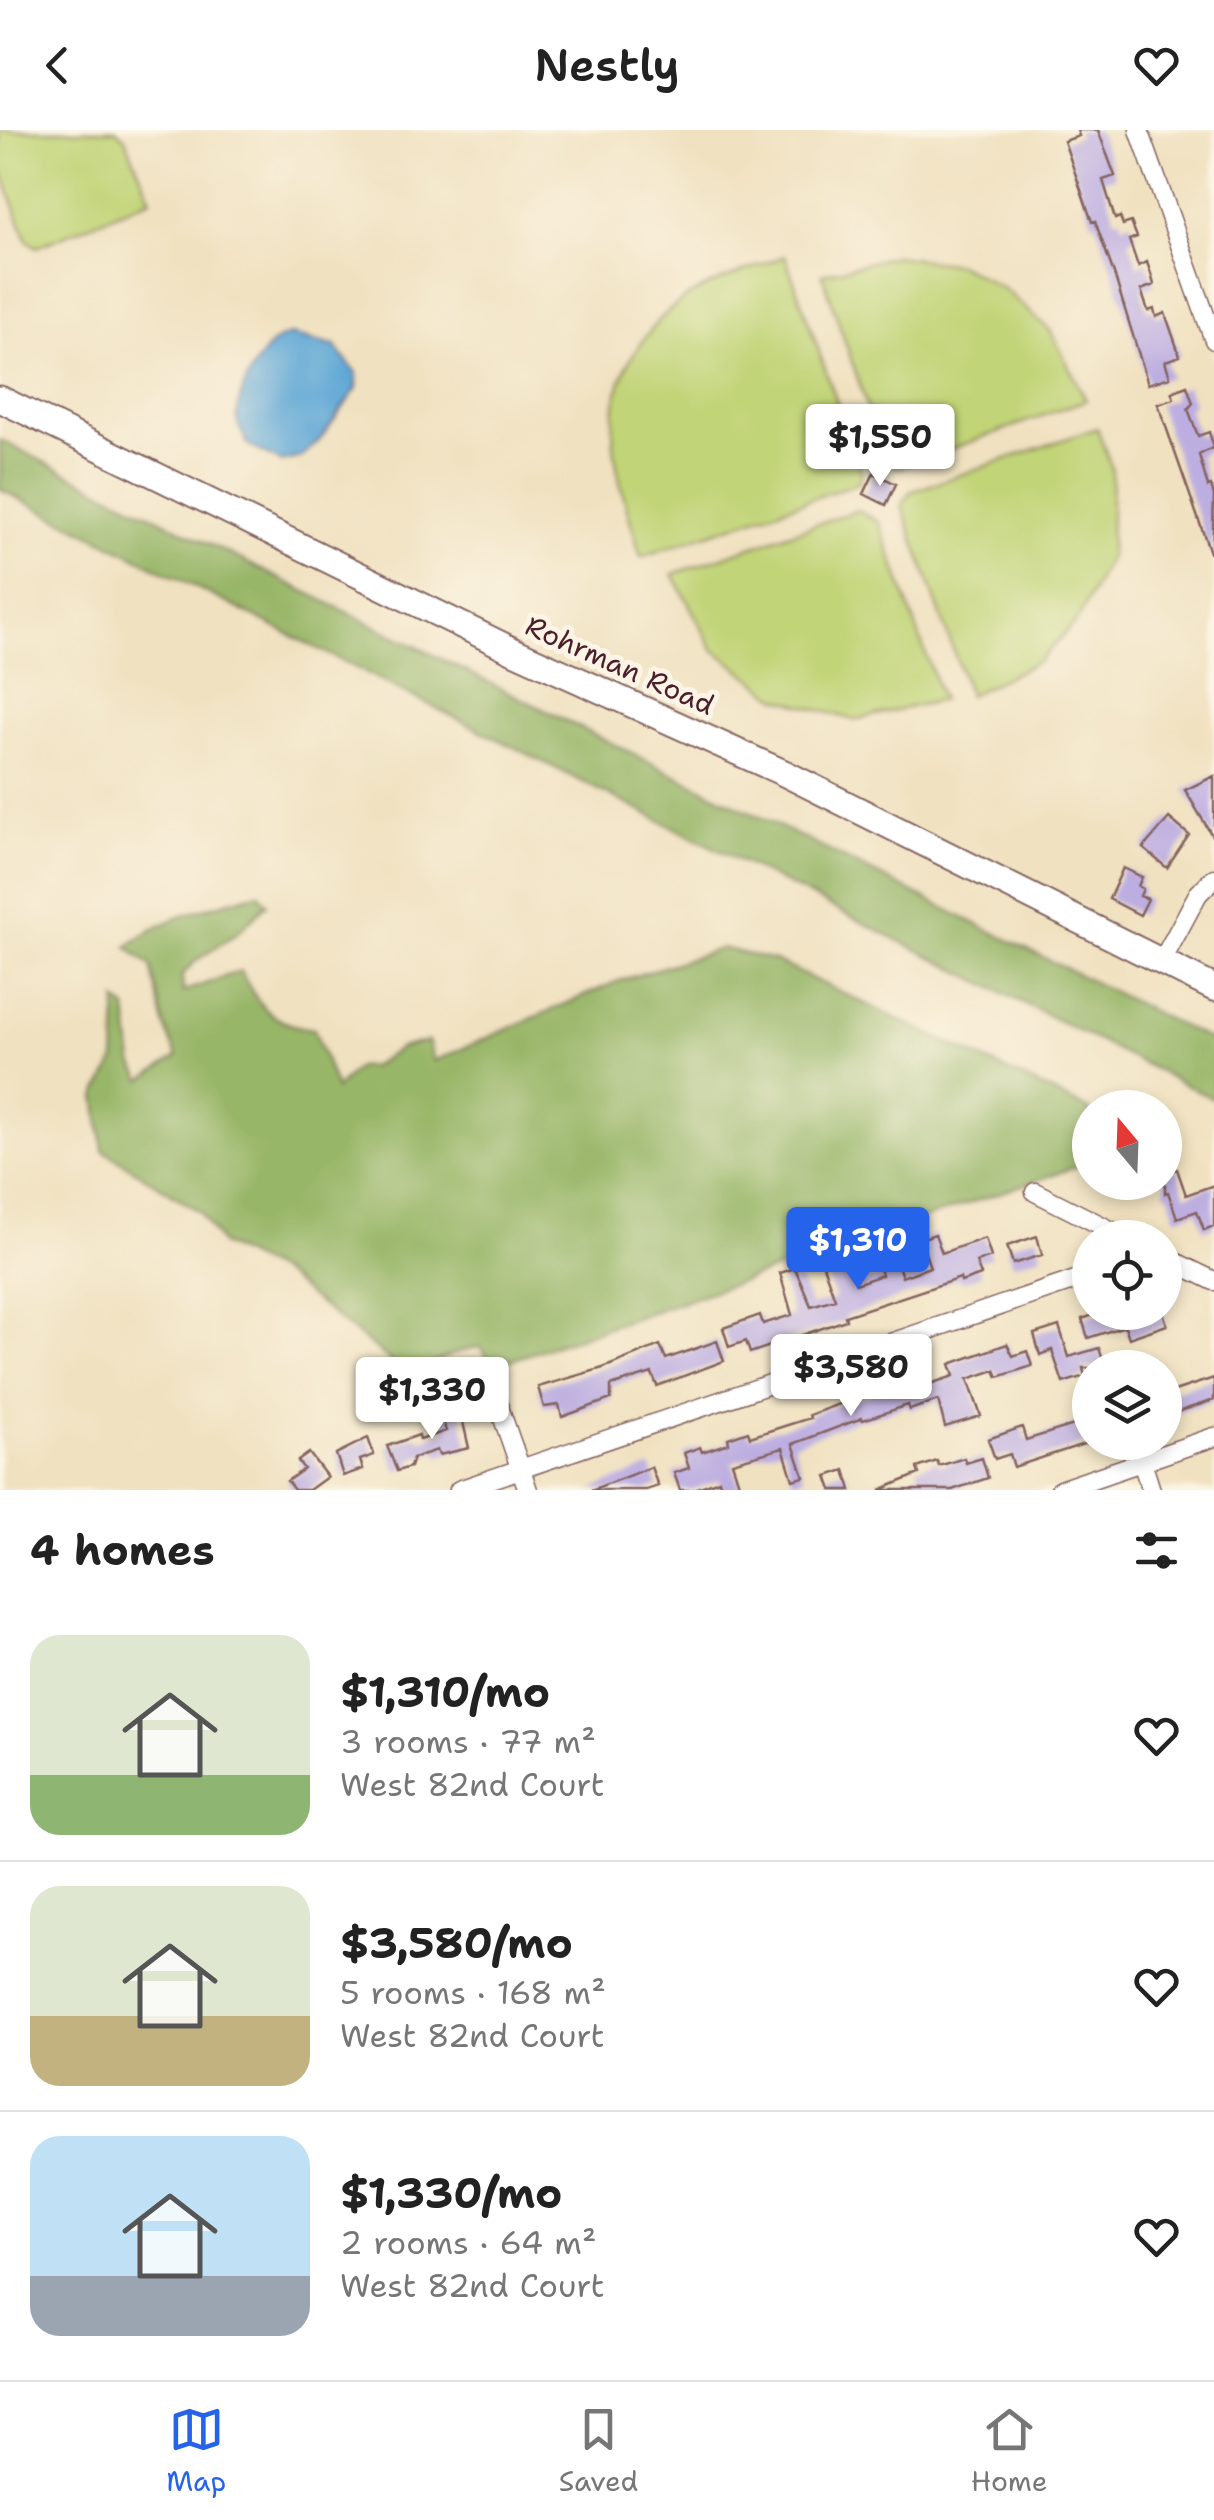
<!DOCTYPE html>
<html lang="en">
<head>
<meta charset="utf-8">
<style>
	body { margin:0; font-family:"Shantell Sans",sans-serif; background:#f6f6f6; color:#222; height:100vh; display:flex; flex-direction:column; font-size:38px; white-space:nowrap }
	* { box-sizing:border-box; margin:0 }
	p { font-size:32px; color:#767676 }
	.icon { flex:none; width:55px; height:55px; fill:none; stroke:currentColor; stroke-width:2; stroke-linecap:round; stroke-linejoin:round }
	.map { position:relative; height:1360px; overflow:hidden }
	.details { display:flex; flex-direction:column; background:#fff; flex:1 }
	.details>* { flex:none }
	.needle { width:65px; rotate:341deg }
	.tools { position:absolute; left:1072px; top:960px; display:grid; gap:20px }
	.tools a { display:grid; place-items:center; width:110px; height:110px; border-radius:50%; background:#fff; box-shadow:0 5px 15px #0003; font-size:50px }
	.price { position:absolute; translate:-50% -85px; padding:0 22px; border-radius:10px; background:#fff; color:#222; font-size:32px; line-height:65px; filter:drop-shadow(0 2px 5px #0008) }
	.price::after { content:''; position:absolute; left:50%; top:60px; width:30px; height:22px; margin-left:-15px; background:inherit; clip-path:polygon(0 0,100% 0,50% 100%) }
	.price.selected { background:#2563eb; color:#fff }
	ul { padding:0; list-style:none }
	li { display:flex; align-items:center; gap:30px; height:250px; padding:0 30px }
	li+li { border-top:2px solid #e0e0e0 }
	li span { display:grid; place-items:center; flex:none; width:280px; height:200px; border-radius:30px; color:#555 }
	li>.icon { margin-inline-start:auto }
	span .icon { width:120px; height:120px; fill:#fffc; stroke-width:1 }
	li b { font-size:42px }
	h2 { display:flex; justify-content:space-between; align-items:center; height:120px; padding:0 30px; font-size:42px }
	header { display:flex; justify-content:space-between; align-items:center; height:130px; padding:0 30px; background:#fff; font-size:45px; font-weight:600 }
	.tab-bar { display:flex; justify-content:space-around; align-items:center; height:140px; border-top:2px solid #e0e0e0; background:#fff; font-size:28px; color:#767676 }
	.tab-bar a { display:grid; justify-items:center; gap:5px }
	.tab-bar .selected { color:#2563eb }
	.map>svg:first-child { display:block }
	.green { fill:#c1d477; stroke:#867a51; stroke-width:2.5 }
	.forest { fill:#98b668; stroke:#716a4a; stroke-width:2.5 }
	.water { fill:#5fa7d6; stroke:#546380; stroke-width:2.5 }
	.building { fill:#bdaee1 }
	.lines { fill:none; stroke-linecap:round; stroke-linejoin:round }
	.street-casing { stroke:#84635f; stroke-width:21 }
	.secondary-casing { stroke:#84635f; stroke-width:29 }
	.street { stroke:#fff; stroke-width:18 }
	.secondary { stroke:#fff; stroke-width:25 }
	.labels { text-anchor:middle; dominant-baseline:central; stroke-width:10; stroke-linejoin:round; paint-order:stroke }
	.street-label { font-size:28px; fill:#4a1f2b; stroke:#fcf5e5 }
</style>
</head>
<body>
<header><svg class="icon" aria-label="back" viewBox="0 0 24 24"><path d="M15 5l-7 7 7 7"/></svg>Nestly<svg class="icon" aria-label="heart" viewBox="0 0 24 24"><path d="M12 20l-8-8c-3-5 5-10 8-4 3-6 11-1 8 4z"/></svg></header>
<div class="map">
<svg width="1214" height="1360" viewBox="0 0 1214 1360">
	<rect width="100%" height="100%" fill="#fcf5e5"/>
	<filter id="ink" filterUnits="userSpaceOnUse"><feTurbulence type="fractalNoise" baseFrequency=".01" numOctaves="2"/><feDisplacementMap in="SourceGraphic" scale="20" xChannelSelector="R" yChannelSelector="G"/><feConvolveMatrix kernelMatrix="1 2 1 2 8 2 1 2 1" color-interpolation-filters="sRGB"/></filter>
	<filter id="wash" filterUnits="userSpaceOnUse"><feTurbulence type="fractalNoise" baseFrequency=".0048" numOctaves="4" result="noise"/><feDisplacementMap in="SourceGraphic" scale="40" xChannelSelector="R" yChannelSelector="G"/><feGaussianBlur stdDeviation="2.25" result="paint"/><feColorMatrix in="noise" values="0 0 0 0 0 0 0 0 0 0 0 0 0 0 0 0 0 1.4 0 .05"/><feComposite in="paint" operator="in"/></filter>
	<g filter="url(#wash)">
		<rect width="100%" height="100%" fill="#f0e1c0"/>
		<path class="green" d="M0 0H116L125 8 151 69 37 117 27 110 0 37Z
			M785 126 862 343 858 353 641 427C619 349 589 277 646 206 661 187 676 172 698 161 725 147 756 137 785 126Z
			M894 126 958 134 1005 160 1050 200 1086 270 899 338 886 332 822 144Z
			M1097 298 1112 339 1110 426 1078 489 1039 531 969 565 902 376 910 362Z
			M857 380 879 392 942 570 854 590 778 568 713 519 673 444Z"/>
		<path class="forest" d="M0 310 1214 912V969L0 359Z
			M259 763 267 774 237 803 196 831 182 845 183 862 240 841C261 878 270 894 314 899L336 959 357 937 373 936 400 918 428 911 434 931 616 852 707 823 722 818 775 831 1090 980V1032L494 1236 480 1217C450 1219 430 1243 398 1237L281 1143 221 1114 200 1082 103 1020 96 966 115 931 117 871 127 879 133 933 142 950 177 927 164 894 151 836 127 817C164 786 213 776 259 763Z"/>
		<path class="water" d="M291 205 335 216 357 244V258L319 311 301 327 281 332 247 314C246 305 240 303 238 293 233 267 263 207 291 205Z"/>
		<g id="blocks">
			<path class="building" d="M1077 0H1098L1115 46 1103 50 1115 89 1120 87 1123 95 1131 92 1137 107 1129 110 1138 136 1147 132 1152 147 1154 155 1141 160 1148 181 1154 179 1156 187 1165 183 1180 226 1165 231 1170 247 1148 254 1114 144 1095 91 1092 92 1064 11 1079 6Z
				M1187 256 1193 273 1188 279 1198 306 1209 302 1214 317 1199 325 1208 357 1211 356 1214 366 1212 428 1158 274 1174 269 1172 262Z
				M874 343 896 354 886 375 864 364Z
				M1214 646V709L1185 660Z
				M1169 688 1189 705 1167 738 1143 718Z
				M1123 738 1142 747 1138 756 1143 759 1140 766 1148 769 1140 785 1109 769Z
				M1177 1039 1186 1065 1214 1055V1096L1204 1100 1197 1081 1177 1088 1168 1062 1165 1063V1043Z
				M935 1104 942 1123 985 1108 991 1127 976 1132 981 1145 961 1152 960 1148 845 1186 846 1190 750 1223 746 1211 729 1217 723 1198 760 1185 763 1194 792 1185 780 1143 795 1138 811 1176 835 1169 823 1135 847 1127 856 1154 882 1145 873 1118 890 1112 902 1147 930 1137 920 1109Z
				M1037 1106 1042 1125 1013 1134 1007 1116Z
				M1102 1182H1163L1167 1195 1129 1208 1125 1196 1088 1208 1082 1189Z
				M1059 1196 1069 1227 1099 1218 1104 1233 1100 1234 1101 1238H1083L1085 1246 1063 1253 1052 1220 1040 1225 1034 1204Z
				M717 1211 724 1231 657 1256 652 1243 611 1256V1269L562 1287 559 1275 544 1277 538 1257 603 1238 660 1215 666 1229Z
				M1007 1214 1013 1226 1027 1221 1032 1236 998 1247 995 1240 968 1249 981 1286 945 1297 938 1270 910 1280 908 1275 863 1290 862 1288 793 1314 804 1347 793 1350 783 1318 732 1332 741 1360H722L719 1350 692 1360H680L674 1343 689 1338 684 1323 700 1317 702 1322 729 1313 728 1308 748 1301 750 1307 810 1288 809 1285 842 1273 901 1255 900 1251 918 1244 924 1256 954 1246 950 1234Z
				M1214 1248V1270L1165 1286V1264Z
				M460 1279 469 1318 439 1325 437 1320 413 1328 410 1337 397 1341 387 1316 419 1305 420 1310 446 1301 441 1285Z
				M1090 1290V1312L1014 1337 1010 1324 995 1329 988 1309 1022 1297 1026 1310Z
				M368 1308 374 1325 360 1330 363 1339 343 1346 336 1324Z
				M309 1323 327 1347 309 1360H294L287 1351 304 1339 298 1331Z
				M964 1328 966 1333 982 1328 988 1348 952 1360H880L919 1344 917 1338 937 1331 939 1336Z
				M651 1337 658 1356 646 1360H591Z
				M845 1340 851 1360H832L827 1346Z"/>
		</g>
	</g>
	<g filter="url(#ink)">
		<use href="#blocks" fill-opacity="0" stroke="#84635f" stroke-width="2.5"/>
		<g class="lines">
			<g class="street-casing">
				<path id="street" d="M1139 0 1214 210
					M1162 831 1198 764 1214 748
					M1035 1062 1126 1108
					M1165 1127 1214 1151
					M491 1254 528 1360
					M1142 1332 1151 1360
					M459 1360 1090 1145
					M1060 1360 1214 1307"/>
			</g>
			<g class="secondary-casing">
				<path id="secondary" d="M0 269 514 521 786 644 1214 858"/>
			</g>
			<use href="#street" class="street"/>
			<use href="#secondary" class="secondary"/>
		</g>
	</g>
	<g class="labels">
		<g class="street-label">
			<text transform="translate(620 535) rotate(24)">Rohrman Road</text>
		</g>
	</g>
</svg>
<div class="tools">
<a><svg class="needle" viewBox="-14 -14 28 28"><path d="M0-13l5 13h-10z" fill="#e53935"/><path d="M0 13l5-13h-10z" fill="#767676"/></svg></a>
<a><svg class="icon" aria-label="locate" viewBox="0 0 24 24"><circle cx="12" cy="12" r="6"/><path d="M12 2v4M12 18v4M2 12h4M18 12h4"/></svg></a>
<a><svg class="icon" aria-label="layers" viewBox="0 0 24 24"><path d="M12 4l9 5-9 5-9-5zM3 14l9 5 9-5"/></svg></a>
</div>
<b class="price" style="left:880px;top:359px">$1,550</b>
<b class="price selected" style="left:858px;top:1162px">$1,310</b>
<b class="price" style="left:851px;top:1289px">$3,580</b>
<b class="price" style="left:432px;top:1312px">$1,330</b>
</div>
<section class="details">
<h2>4 homes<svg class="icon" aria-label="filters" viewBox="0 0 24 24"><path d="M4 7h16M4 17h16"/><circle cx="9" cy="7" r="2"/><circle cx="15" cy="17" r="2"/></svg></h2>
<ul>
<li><span style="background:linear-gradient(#dfe7d0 70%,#8fb573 0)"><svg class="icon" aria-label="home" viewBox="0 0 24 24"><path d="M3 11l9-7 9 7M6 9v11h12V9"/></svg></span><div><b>$1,310/mo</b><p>3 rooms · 77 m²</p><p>West 82nd Court</p></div><svg class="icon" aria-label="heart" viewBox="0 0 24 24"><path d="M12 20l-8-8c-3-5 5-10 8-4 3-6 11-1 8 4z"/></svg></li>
<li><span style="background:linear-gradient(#dfe7d0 65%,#c2b280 0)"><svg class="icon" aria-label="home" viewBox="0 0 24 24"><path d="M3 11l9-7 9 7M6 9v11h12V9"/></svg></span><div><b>$3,580/mo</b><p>5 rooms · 168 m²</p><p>West 82nd Court</p></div><svg class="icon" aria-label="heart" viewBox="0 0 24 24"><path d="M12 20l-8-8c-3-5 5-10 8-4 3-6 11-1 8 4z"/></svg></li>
<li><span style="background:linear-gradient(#bfe0f5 70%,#9aa5b1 0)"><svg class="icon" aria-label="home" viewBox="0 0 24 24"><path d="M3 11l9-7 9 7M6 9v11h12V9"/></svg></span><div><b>$1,330/mo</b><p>2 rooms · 64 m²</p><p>West 82nd Court</p></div><svg class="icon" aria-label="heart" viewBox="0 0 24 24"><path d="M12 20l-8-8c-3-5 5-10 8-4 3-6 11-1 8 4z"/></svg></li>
</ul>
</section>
<nav class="tab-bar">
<a class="selected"><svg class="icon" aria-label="map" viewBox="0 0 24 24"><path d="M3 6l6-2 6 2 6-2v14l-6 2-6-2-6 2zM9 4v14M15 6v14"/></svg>Map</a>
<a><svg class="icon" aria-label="saved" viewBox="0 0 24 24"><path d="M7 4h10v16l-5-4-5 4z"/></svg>Saved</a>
<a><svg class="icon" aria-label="home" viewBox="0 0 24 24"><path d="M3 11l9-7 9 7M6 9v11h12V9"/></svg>Home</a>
</nav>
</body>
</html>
